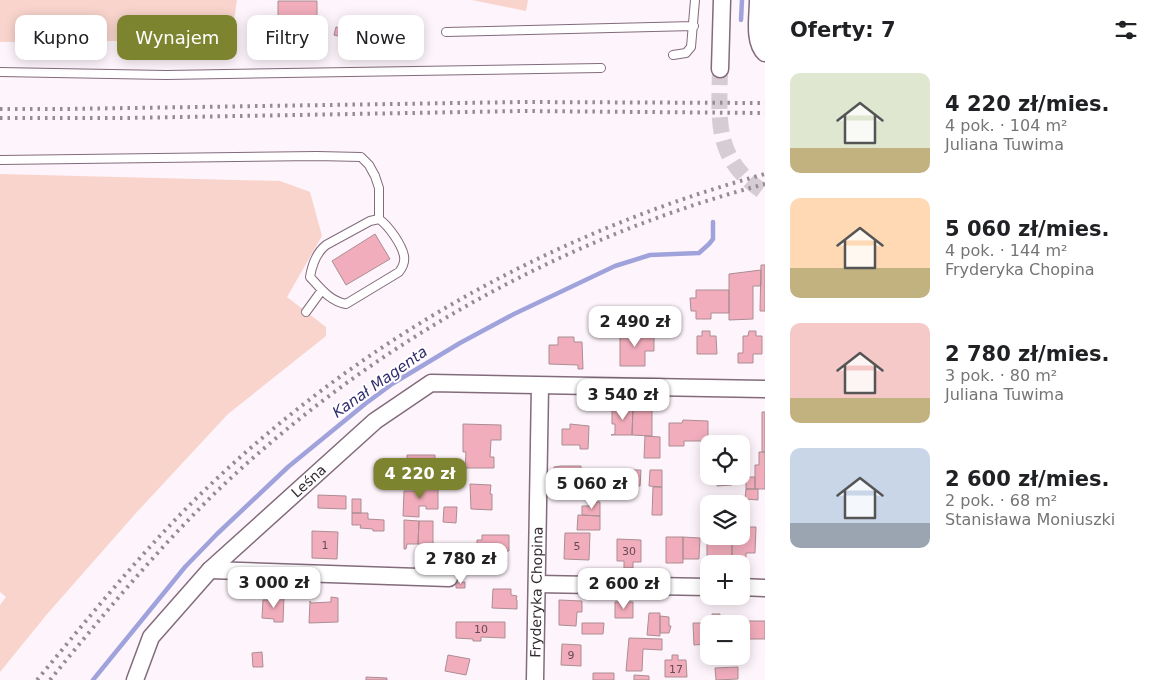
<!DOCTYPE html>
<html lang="pl">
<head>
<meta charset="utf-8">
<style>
	body { margin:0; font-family:"DejaVu Sans",sans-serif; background:#f2f2f2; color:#202124; height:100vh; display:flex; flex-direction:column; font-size:19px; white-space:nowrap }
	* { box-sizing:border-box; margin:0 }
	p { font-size:16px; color:#757577 }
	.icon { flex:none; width:28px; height:28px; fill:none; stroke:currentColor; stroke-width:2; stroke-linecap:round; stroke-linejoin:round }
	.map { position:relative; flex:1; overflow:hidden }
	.details { display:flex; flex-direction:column; background:#fff; width:400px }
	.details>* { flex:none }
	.guide { position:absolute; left:15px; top:15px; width:475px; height:45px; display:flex; gap:10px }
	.controls { position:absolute; left:700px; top:435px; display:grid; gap:10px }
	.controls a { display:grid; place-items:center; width:50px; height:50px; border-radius:10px; background:#fff; box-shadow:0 2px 12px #0003; font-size:25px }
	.price { position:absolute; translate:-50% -42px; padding:0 11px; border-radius:10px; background:#fff; color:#222; font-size:16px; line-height:32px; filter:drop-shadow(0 1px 2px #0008) }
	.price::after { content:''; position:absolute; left:50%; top:30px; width:15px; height:11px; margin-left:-8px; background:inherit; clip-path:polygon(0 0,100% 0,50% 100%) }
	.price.on { background:#7c8430; color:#fff }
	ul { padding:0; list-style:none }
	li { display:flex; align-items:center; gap:15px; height:125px; padding:0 25px }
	li span { display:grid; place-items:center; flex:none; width:140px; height:100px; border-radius:10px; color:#555 }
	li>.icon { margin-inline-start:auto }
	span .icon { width:60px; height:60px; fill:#fffc; stroke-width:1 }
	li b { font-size:21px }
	h2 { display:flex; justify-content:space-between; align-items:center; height:60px; padding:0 25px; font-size:21px }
	.chip { padding:0 18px; border-radius:10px; background:#fff; box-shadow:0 2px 12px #0003; font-size:18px; line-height:45px }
	.chip.on { background:#7c8430; color:#fff }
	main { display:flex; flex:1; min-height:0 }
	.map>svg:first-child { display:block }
	.green { fill:#f8d4cc }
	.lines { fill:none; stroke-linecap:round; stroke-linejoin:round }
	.stream { stroke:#a0a2dc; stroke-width:4.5 }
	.building { fill:#f2adbc; stroke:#ab8d93 }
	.minor-tunnel { stroke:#d6ccd3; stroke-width:16; stroke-dasharray:16 8; stroke-linecap:butt }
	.service-casing { stroke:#826b7b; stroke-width:10 }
	.minor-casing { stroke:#826b7b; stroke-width:19 }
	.service { stroke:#fff; stroke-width:8 }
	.minor { stroke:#fff; stroke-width:16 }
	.rail { stroke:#958b92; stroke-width:4; stroke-dasharray:2.5 5; stroke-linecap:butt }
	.labels { text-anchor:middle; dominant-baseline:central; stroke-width:4; stroke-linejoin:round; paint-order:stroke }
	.number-label { font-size:11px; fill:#644b54 }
	.street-label { font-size:14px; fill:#342a31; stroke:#fff }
	.water-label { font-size:15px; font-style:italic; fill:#322c70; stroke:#fff }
</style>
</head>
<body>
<main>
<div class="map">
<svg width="765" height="680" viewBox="0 0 765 680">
	<rect width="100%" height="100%" fill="#fef4fb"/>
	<path class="green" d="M0 0H237L231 40 0 42Z
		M472 0H528L526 11Z
		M0 174 280 181 310 192 322 236 287 297 326 327V336L228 414 136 513 48 613 0 672V605L6 597 0 592Z"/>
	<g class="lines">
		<path class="stream" d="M741 20 742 0
			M93 680 185 567 217 534 288 467 365 404 392 384 460 343 514 314 615 266 650 255 699 253 709 244 713 239V222"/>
	</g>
	<path class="building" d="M278 1H317V21H278Z
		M336 27 344 29 342 37 334 35Z
		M375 234 390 259 346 285 332 261Z
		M761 265H765V311H760Z
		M761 270V286H753V319L729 320V274Z
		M696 290H729V313H711V319H696V311H691L690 298H696Z
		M702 331H710V336H716L717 354H697V336H702Z
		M749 331H756V336H762V354H753V363H738V353H743V336H748Z
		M620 332H654V351H645V366H620Z
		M558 337H574V342H582L583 369H578V365L549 364V345H558Z
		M638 405H647V409H652V436L632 435 633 409H638Z
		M612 408H620V410H624V409H633L632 435H611L615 434V424H612Z
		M762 412H765V452H762Z
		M683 420 708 421V441H684V446H669V423H682Z
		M463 424 501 425V440H491L490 457H494V468H465L466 452H463Z
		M570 424 589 426 588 449H580V445H562V429H570Z
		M645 436 660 437V458H644Z
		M759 452H765V489H755V465H759Z
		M407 455H435V474H405L404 460H407Z
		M561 466H581L580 484H561V473L555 474 554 467Z
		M632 470H641L640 486H631Z
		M650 470H662V487L649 486Z
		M717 476H732V485L717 486Z
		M746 477H755V489H746Z
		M418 484 438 485V509H426V506H419V517L403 516 404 491H418Z
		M470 484 491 485 490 494H492V510L471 509Z
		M653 487H662V515H652Z
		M746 489H758V500L745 499Z
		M318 495 346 496V509L318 508Z
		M352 499H361V513H352Z
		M592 502H600V516L582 515V506H591Z
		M444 507H457L456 523 443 522Z
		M352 513H368V519L384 520V531H373V529L360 528 361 525H352Z
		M741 513H746V527H756L755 553H746V562H732V536H741Z
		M578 515 600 516V530H577Z
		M404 520 419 521 418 544H407L406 549H404Z
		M419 521H433V549H430V545L418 544Z
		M312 531 338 532 337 559 312 558Z
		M565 533H590L589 560 564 559Z
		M482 535H509V551H501L502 567H487V564H477V540H482Z
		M707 535 732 536V559H707Z
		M666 537H683V563H666Z
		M683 537 700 538 699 559H683Z
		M617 539 641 540V562H633V568H624V561H617Z
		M465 582V588H456V583Z
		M493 589H511V595L517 596 516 600H517V609L492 608Z
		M273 596H284L283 622H274V619L262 618 263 600H273Z
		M331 597 338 598V622L309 623 310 601 311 603 331 602Z
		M559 600 582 601V612H577L576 626 559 625Z
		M615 602H633V618H615Z
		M649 613H660V636L647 635Z
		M712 614H720V620L727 621V624H709V638H707V644L694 645 693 623H707V620H712Z
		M660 616 669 617V626H671L669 633H660Z
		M747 621H765V639H747Z
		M456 622H505V638L481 637V641H473V639L456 638Z
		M582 623H604L603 634H582Z
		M629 638 662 639V650L643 649 642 671H626Z
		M562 644 581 645V666L561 665Z
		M262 652 263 667H253L252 653Z
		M448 655 470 659 466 675 445 671Z
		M672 655H678V660H686L687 677H665V660H672Z
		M738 667V679L716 680 715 668Z
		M593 673H614V680H593Z
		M634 675 649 676V680H634Z
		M366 677 387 678V680H366Z"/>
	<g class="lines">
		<path class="minor-tunnel" d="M720 69C719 124 714 159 765 193"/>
		<g class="service-casing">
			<path id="service" d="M446 32 694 26
				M673 55 686 53 691 47 695 0
				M0 72 166 75 601 68
				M0 160 317 156 361 157 369 165 375 176 379 188V219C389 226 402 245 404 256 405 262 403 267 399 272L346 304C330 301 321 289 310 277 312 265 316 253 326 245L370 221 379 219
				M306 312 322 290"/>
		</g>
		<g class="minor-casing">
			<g id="minor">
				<path d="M758 0C758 16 753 42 765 53"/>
				<path d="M720 69 722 0"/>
				<path d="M210 570 449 578"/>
				<path d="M537 584 709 587"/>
				<path d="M741 587 765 588"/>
				<path id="s1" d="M135 680 151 637 210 570 375 421 431 383 765 389"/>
				<path id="s2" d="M535 680 540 386"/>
			</g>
		</g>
		<use href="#service" class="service"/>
		<use href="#minor" class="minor"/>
		<path class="rail" d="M0 109H65L523 102 765 103
			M0 118H125L523 111 765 113
			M37 680C92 614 146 546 209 486 365 337 556 231 765 174
			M50 680C102 616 156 551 215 493 368 346 560 238 765 184"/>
	</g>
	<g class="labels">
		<g class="number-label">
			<text x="325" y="545">1</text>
			<text x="577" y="546">5</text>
			<text x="629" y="551">30</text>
			<text x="481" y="629">10</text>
			<text x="571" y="655">9</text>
			<text x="676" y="669">17</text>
		</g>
		<g class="street-label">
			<text stroke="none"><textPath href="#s1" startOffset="268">Leśna</textPath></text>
			<text stroke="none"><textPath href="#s2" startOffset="88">Fryderyka Chopina</textPath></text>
		</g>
		<g class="water-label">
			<text transform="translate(380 382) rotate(-35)">Kanał Magenta</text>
		</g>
	</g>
</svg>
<div class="controls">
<a><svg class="icon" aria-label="locate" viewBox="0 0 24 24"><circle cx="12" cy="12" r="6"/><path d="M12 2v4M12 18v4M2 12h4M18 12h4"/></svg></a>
<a><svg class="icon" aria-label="layers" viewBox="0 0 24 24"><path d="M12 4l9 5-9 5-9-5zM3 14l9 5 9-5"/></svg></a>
<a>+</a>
<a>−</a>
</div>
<b class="price" style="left:635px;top:348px">2 490 zł</b>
<b class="price" style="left:623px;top:421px">3 540 zł</b>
<b class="price on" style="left:420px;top:500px">4 220 zł</b>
<b class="price" style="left:592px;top:510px">5 060 zł</b>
<b class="price" style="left:461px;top:585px">2 780 zł</b>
<b class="price" style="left:274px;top:609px">3 000 zł</b>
<b class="price" style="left:624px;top:610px">2 600 zł</b>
<div class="guide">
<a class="chip">Kupno</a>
<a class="chip on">Wynajem</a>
<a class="chip">Filtry</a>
<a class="chip">Nowe</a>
</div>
</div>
<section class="details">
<h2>Oferty: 7<svg class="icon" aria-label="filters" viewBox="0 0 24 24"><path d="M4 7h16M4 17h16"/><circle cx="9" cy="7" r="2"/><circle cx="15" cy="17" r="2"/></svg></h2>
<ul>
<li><span style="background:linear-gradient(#dfe7d0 75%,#c2b280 0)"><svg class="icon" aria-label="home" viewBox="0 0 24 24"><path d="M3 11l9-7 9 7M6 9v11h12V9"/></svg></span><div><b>4 220 zł/mies.</b><p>4 pok. · 104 m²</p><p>Juliana Tuwima</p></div></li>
<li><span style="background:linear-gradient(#ffd9b3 70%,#c2b280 0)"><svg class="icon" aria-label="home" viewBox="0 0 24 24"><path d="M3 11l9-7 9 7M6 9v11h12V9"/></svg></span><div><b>5 060 zł/mies.</b><p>4 pok. · 144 m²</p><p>Fryderyka Chopina</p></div></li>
<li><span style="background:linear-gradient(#f6c9c9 75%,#c2b280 0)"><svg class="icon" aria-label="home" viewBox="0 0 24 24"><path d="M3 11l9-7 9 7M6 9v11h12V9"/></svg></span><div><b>2 780 zł/mies.</b><p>3 pok. · 80 m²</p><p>Juliana Tuwima</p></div></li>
<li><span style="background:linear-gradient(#c9d6e8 75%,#9aa5b1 0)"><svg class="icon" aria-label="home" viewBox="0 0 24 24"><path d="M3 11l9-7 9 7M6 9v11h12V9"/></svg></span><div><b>2 600 zł/mies.</b><p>2 pok. · 68 m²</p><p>Stanisława Moniuszki</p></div></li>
</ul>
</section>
</main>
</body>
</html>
